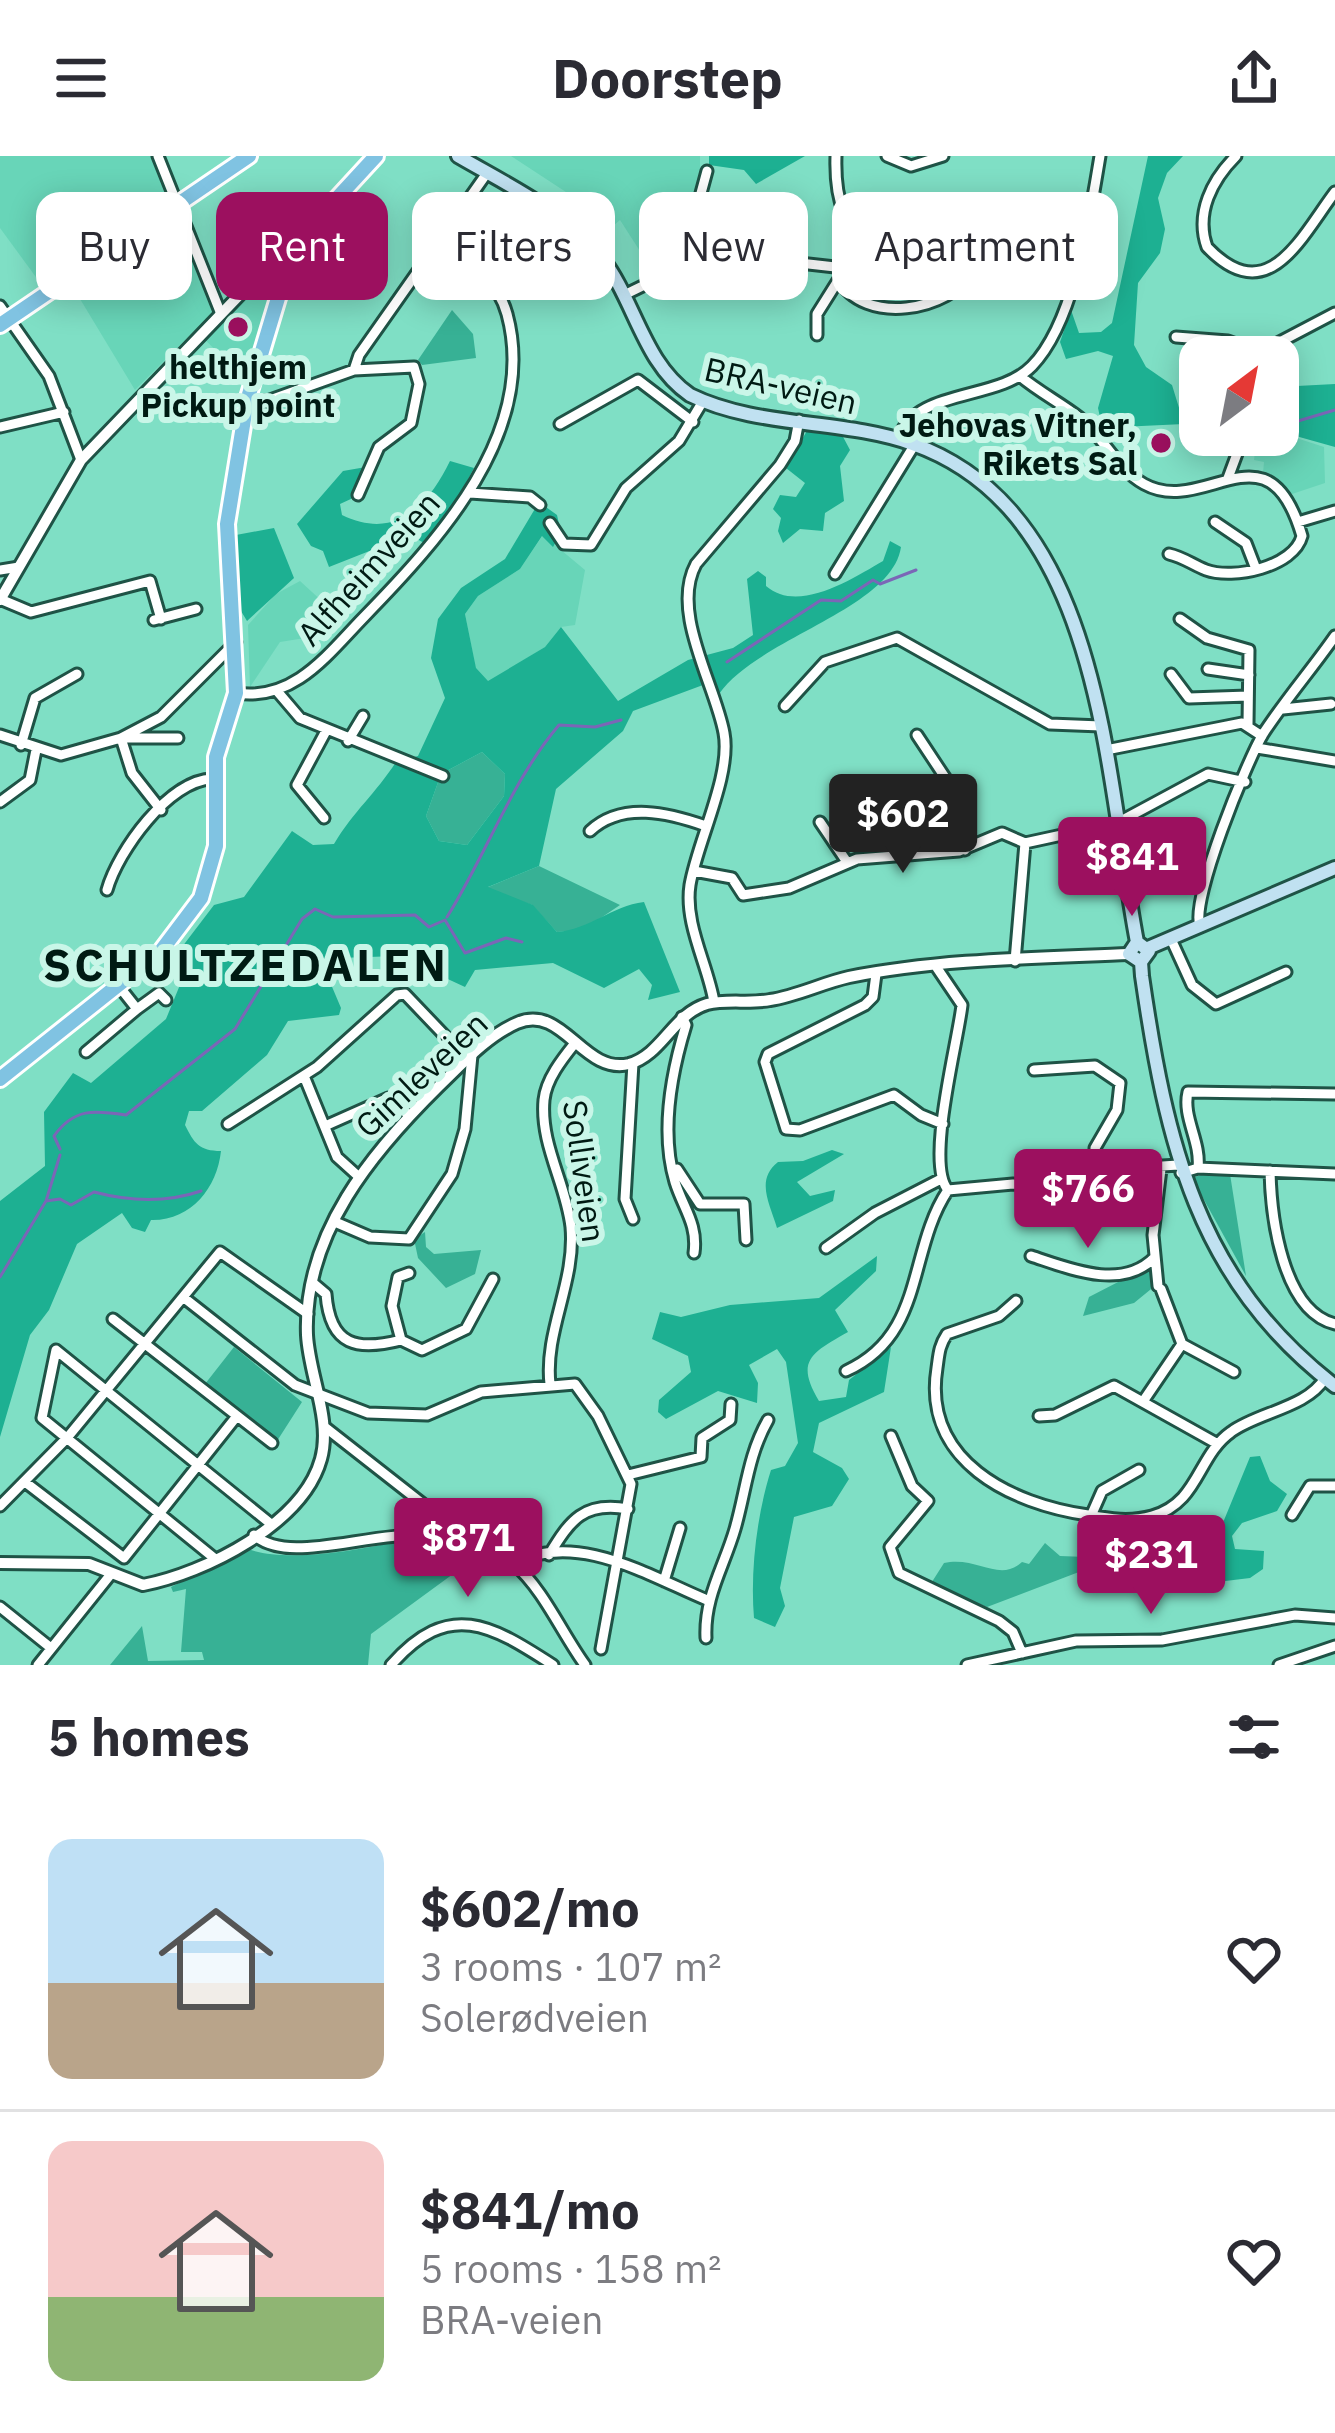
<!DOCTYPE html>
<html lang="en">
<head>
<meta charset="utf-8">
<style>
	body { margin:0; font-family:"IBM Plex Sans",sans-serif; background:#f7f7f7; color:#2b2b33; height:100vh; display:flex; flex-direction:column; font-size:45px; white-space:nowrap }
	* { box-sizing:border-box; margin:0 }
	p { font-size:39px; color:#7c7c81 }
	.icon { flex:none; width:66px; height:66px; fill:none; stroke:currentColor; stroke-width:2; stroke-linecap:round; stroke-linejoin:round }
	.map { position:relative; height:1509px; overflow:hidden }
	.side { display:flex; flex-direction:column; background:#fff; flex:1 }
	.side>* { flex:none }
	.banner { position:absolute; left:36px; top:36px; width:1263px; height:108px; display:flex; gap:24px }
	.needle { width:78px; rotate:32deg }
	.fabs { position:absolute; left:1179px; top:180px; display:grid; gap:24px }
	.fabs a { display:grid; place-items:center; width:120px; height:120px; border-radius:24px; background:#fff; box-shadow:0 6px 30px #0003; font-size:60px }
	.price { position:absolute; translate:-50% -102px; padding:0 27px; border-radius:12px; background:#9c105f; color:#fff; font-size:39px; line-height:78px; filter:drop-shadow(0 3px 6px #0008) }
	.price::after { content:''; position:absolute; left:50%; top:72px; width:36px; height:27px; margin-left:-18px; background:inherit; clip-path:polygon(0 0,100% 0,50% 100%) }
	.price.current { background:#222; color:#fff }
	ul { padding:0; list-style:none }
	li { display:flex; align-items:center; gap:36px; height:300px; padding:0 48px }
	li+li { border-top:3px solid #e1e1e2 }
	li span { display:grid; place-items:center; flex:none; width:336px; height:240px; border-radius:24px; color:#555 }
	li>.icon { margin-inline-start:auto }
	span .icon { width:144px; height:144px; fill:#fffc; stroke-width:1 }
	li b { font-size:51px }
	h2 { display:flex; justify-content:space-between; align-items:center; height:144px; padding:0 48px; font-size:51px }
	.tag { padding:0 42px; border-radius:24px; background:#fff; box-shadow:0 6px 30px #0003; font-size:42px; line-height:108px }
	.tag.current { background:#9c105f; color:#fff }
	header { display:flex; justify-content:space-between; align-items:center; height:156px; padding:0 48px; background:#fff; font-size:54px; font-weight:800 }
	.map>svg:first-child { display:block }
	.built { fill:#68d5b8 }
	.green { fill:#37b195 }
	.forest { fill:#1db092; fill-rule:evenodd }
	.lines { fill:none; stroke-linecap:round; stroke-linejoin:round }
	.stream { stroke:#7b66b7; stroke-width:3 }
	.minor-casing { stroke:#1f5346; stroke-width:15 }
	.tertiary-casing { stroke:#1f5346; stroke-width:16 }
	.secondary-casing { stroke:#1f5346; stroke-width:18 }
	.primary-casing { stroke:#fff; stroke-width:20 }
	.minor { stroke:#fff; stroke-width:9 }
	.tertiary { stroke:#fff; stroke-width:10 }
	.secondary { stroke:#c0e1f1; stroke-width:12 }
	.primary { stroke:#80c3e2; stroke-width:14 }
	.poi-dot { fill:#9c105f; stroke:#c9f6e8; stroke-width:4.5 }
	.labels { text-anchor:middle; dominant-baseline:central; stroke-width:12; stroke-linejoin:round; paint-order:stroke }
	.poi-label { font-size:33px; font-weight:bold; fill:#001a13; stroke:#c9f6e8 }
	.street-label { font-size:33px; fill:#001a13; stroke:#c9f6e8 }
	.district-label { font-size:45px; font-weight:bold; letter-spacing:3px; fill:#001a13; stroke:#c9f6e8 }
</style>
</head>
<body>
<header><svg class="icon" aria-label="menu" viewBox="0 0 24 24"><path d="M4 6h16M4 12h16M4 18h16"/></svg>Doorstep<svg class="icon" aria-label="share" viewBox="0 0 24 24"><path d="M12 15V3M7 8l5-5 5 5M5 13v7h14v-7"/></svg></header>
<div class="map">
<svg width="1335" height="1509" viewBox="0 0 1335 1509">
	<rect width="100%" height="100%" fill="#7fdfc5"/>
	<path class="built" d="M0 0H154L213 154 241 128 268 145 244 222 195 174 135 234 71 128H41L0 72Z
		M511 0H700V28L656 120 620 64 606 76 577 53 569 38Z
		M1281 277 1324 291 1325 327 1292 338 1263 317 1264 306 1254 304 1256 289 1273 292Z
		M543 379 585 414 575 469 561 471 545 491 488 526 476 513 465 458 478 440 520 413Z
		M300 425 324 447 305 482 280 486 250 531 248 469 276 438Z"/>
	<path class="green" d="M452 154 473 178 476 202 422 209 418 204Z
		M482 596 505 618 504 640 467 689 439 685 426 660 441 618Z
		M539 710 620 749 583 774 557 776 532 749 486 732Z
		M1207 1017 1230 1018 1246 1120 1192 1022Z
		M425 1076 426 1091 434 1098 481 1094 475 1118 446 1132 418 1102 414 1083Z
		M1153 1108 1156 1129 1134 1147 1083 1160 1089 1141Z
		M234 1191 302 1246 277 1285 205 1228Z
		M1099 1369 1121 1372 1112 1391 1092 1411 987 1451 930 1429 944 1407C978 1400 999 1427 1022 1406L1029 1408 1045 1387 1060 1400 1086 1401Z
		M407 1383 425 1410 456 1390 479 1399 371 1478 368 1509H110L142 1470 148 1505 204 1504 202 1496H181L186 1433 173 1436 171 1431 248 1393C287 1408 367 1393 407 1383Z"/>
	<path class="forest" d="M709 0H805L756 28 744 14 709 9Z
		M1148 0H1183L1167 17 1158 42 1165 73 1160 97 1138 127 1134 189 1146 211 1172 229 1184 268 1120 271 1101 266 1098 252 1113 200 1098 195 1066 203 1060 186 1071 154 1079 177 1101 176 1112 167Z
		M1335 228V291L1278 275V231Z
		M809 271 841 277 850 294 840 310 844 345 825 357 823 375 800 373 783 387 778 375 781 362 773 353 780 339 796 341 805 327 786 312Z
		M450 305 474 312 447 363 424 387 410 379 329 411 323 395 311 390 297 368 343 315 366 311 353 342 340 348 342 359C396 385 428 350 450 305Z
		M539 346 557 359 561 377 553 391 542 380 520 413 478 440 465 458 476 512 488 525 545 491 561 471 618 545 688 504 733 492 753 479 747 423 758 415 766 421V430C798 458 852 423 883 405L890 385 901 391C892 453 758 482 719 538L703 529 633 555 623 575 556 633 539 710 488 731 533 749 557 776C591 773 611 750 644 746L680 836 648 844 652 829 639 813 604 832 553 807 475 814 465 831 398 800 338 802 330 826 341 852 339 859 288 865 267 899 202 955H189L185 969C194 987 199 995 221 995 217 1032 191 1065 151 1064L145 1076 132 1072 122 1057 77 1088 49 1154 30 1179 0 1281V1045L45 1010 44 956 73 917 91 927 166 863 191 802 182 791 214 749 244 741 292 675 313 689 334 688C353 656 376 637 396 606L418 600 445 542 431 502 438 463 461 432 505 403ZM482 596 505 618 504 640 467 689 439 685 426 660 441 618Z
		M274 372 294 422 247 465 241 455 236 379Z
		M832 994 844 998 797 1026 810 1040 835 1034 833 1045 777 1072C770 1048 755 1024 778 1006L803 1005Z
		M877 1100 876 1115 835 1154 848 1176C811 1197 795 1205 819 1245L846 1241 849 1224 891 1191 884 1236 819 1267 813 1296 842 1312 849 1323 832 1350 794 1361 780 1432 785 1450 775 1471 754 1462C750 1415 757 1358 771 1314L785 1310 798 1287 786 1206 777 1193 749 1209 758 1227 757 1247 718 1235 666 1263 658 1256 659 1244 691 1216 688 1200 652 1183 660 1156 681 1161 730 1149 819 1142Z
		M1260 1300 1270 1325 1287 1338 1277 1355 1242 1367 1232 1380 1235 1393 1264 1395 1263 1413 1250 1422 1209 1427 1199 1411 1205 1380 1222 1369 1250 1301Z"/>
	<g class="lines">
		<path class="stream" d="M1278 271 1335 254
			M1259 282 1265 279
			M727 506 821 444 841 445 873 424 880 428 916 414
			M447 761C486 699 512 624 559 569L595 571 621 564
			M60 993 54 980C74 952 94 954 126 959L235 873 302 763 315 753 333 761 415 759 429 771 445 764 465 797 506 782 522 786
			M46 1045 60 1043 71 1049 94 1036C128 1045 166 1047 201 1035
			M0 1121 46 1045 60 999"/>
		<g class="minor-casing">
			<path id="minor" d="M158 0 221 158
				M836 0C835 30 839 68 867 84L924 87 1048 63H1090
				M887 0 911 10 943 0
				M1236 0C1212 24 1195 57 1207 91 1268 155 1301 81 1335 36
				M778 69 782 105 844 112
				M859 81 839 123C863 170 950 156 974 114 980 103 979 88 981 76
				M624 139 661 121 697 52 707 15
				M0 150 49 220 81 304
				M817 179V158L839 123
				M1176 181 1228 185 1266 199 1274 189 1335 157
				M1020 220C1039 236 1061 247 1080 262 1103 281 1118 314 1144 328 1205 362 1268 263 1302 380 1294 411 1233 424 1206 414 1193 409 1183 401 1169 398
				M247 245H267L354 214
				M560 268 638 224 693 266
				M0 271 64 256
				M898 283C916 231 997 246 1032 210 1075 166 1090 59 1100 0
				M1228 322 1244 279
				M470 337 530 341 540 349
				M358 339 379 291 411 267 419 228 414 211 354 214 359 199 487 17
				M1215 366 1246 387 1256 413
				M1298 366 1335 355
				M550 367 564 388 591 389 626 332 679 285 703 245
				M0 414 19 411
				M835 418 915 288
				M0 443 31 456 150 425 161 463
				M1180 463 1207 482 1249 494 1248 568
				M154 464 196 453
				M1208 513 1249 519
				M1171 518 1189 542 1248 540
				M277 535 300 562 443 620
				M236 537C294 546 328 498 364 461 438 385 539 276 507 158 498 125 470 102 444 82
				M785 550 825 506 897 482 1050 568 1101 570
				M1283 553 1331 548
				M0 579 61 599 121 582 161 561 236 486
				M917 579 954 635 965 694
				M121 582 132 617 161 654
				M121 582H178
				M348 585 363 560
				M21 589 35 542 77 518
				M1257 592 1335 605
				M1106 594 1242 567 1262 580
				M0 646 30 624 36 594
				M324 662 297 629 326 575
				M820 666 847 706
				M590 675C622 645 669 657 706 670
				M694 715 732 722 743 739 789 732 857 703 959 695 1002 677 1025 687 1117 667 1208 618 1245 626
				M107 734C118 695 169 624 212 623
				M1200 770C1190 744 1247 605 1263 578 1285 544 1312 513 1335 480
				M1171 783 1192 829 1216 848 1286 816
				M1015 805 1025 687
				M876 818 873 841 865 849 768 898 765 906 786 973 800 974 894 939 921 959 943 968
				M714 846C708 809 684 768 690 729 697 686 732 619 724 577 715 528 670 456 696 408L780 309 795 285 799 264
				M137 853 159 837 166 844
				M682 861 686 869C671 918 660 976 675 1026 683 1052 698 1068 694 1097
				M86 896 137 853 118 829
				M1034 914 1095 910 1120 927 1117 954 1095 992 1096 1028
				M304 920 337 1001 358 1020
				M228 968 317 911 397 839 405 838 467 903
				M325 970 388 942 409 959
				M1198 1012 1335 1018
				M677 1013 700 1048H744L746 1084
				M1270 1015C1271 1060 1282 1155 1335 1168
				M1181 1017 1198 1012C1201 985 1182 961 1188 936L1335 938
				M948 1034 1013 1028 1071 1034 1132 1012 1178 1009
				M633 1063 625 1043 633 907
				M335 1066 370 1081 409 1083 452 1018 465 973 472 899
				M826 1092 875 1057 941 1023
				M1031 1100C1068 1112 1121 1135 1154 1102
				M313 1127 326 1138C330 1191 358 1195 401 1184L422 1194 466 1173 493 1123
				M1158 1130 1153 1079 1161 1013
				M1161 1133 1182 1188
				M183 1141 295 1229 368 1257 427 1259 481 1236 575 1228 598 1260 631 1328 601 1493
				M1016 1145 999 1160 947 1178C939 1190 939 1198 937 1212 922 1305 1011 1348 1088 1359 1110 1363 1130 1366 1152 1360 1199 1347 1197 1300 1231 1276 1258 1256 1307 1252 1325 1222
				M113 1163 272 1287
				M401 1184 392 1150 398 1121 409 1117
				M846 1215C926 1179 907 1095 948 1034 925 1008 958 886 962 849L937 812
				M550 1228C544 1175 576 1126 571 1071 566 1027 540 989 544 944 546 923 563 902 575 887
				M1144 1244 1182 1188 1234 1216
				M1039 1260 1055 1259 1114 1230 1216 1287
				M326 1272 423 1348 448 1377
				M891 1280 912 1330 928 1345 890 1391 899 1417 999 1465 1013 1476 1022 1497
				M628 1319 701 1301 702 1282 730 1264 731 1248
				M25 1326 124 1402 237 1260
				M0 1350 67 1282 220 1096 308 1158
				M1292 1359 1310 1330H1335
				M1091 1360 1102 1335 1139 1314
				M254 1379C304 1422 431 1337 515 1409 543 1433 563 1479 585 1509
				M549 1399C570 1364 584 1345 628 1353
				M214 1402 42 1262 56 1194 271 1368
				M514 1408C575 1373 651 1421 707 1444
				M1106 1412 1136 1364
				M664 1425 680 1372
				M0 1451 51 1492
				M706 1482C704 1441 724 1411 735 1373 746 1335 748 1299 768 1264
				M38 1509 111 1418
				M391 1509C449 1443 491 1469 553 1509
				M967 1509 1076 1485 1162 1484 1295 1459 1335 1462
				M1279 1509 1335 1490"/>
		</g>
		<g class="tertiary-casing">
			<path id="tertiary" d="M0 444 81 304 250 128 280 129
				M0 1407 89 1408 143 1429C205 1417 303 1368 321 1303 332 1264 309 1219 307 1179 303 1078 373 995 439 930 462 908 487 880 517 867 563 847 583 919 629 908 662 899 673 858 707 848 727 843 750 848 770 844 797 840 822 827 849 821 939 803 1037 802 1129 798"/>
		</g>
		<g class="secondary-casing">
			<path id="secondary" d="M458 0C506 28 566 56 601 101 635 144 643 207 690 239 757 272 843 263 913 288 1104 356 1105 620 1137 786
				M1148 792 1335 712
				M1141 806 1129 798 1137 786 1149 795 1141 806 1142 820C1166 985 1196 1123 1335 1230"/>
		</g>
		<g class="primary-casing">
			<path id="primary" d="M0 169 249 0
				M0 923 161 795 201 742 216 690V601L236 537 227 368 247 245 294 89 376 0"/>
		</g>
		<use href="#minor" class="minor"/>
		<use href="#tertiary" class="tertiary"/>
		<use href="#secondary" class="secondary"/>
		<use href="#primary" class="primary"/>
	</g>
	<g class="poi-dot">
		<circle cx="238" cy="171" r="12"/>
		<circle cx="1161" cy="287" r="12"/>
	</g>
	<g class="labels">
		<g class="poi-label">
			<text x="238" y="210">helthjem<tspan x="238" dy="38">Pickup point</tspan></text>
			<text x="1137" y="268" text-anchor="end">Jehovas Vitner,<tspan x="1137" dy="38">Rikets Sal</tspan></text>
		</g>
		<g class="street-label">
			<text transform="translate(781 229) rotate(13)">BRA-veien</text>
			<text transform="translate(368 412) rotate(-48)">Alfheimveien</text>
			<text transform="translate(421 918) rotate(-43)">Gimleveien</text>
			<text transform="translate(585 1015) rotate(82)">Solliveien</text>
		</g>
		<g class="district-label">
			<text x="246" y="808">SCHULTZEDALEN</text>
		</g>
	</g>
</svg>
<div class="fabs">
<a><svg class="needle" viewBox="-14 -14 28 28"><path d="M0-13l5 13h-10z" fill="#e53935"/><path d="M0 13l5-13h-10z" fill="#7c7c81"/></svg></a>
</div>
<b class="price current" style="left:903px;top:720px">$602</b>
<b class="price" style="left:1132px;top:763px">$841</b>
<b class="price" style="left:1088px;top:1095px">$766</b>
<b class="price" style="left:468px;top:1444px">$871</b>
<b class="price" style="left:1151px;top:1461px">$231</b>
<div class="banner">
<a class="tag">Buy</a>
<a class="tag current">Rent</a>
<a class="tag">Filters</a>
<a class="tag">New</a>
<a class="tag">Apartment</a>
</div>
</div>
<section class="side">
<h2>5 homes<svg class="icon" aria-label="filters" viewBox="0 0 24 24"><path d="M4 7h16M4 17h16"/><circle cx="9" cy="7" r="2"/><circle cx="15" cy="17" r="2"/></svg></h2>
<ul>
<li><span style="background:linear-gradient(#bfe0f5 60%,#b9a48a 0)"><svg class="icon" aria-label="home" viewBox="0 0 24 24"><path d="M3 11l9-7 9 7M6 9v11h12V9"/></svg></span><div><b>$602/mo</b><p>3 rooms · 107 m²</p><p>Solerødveien</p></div><svg class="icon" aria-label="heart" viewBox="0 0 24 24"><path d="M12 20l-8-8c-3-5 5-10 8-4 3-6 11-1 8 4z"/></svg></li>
<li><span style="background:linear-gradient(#f6c9c9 65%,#8fb573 0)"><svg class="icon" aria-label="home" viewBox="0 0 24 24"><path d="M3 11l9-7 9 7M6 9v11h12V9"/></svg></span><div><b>$841/mo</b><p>5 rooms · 158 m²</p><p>BRA-veien</p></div><svg class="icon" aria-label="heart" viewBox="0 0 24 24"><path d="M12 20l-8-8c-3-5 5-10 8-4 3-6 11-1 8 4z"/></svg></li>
</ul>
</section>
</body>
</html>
